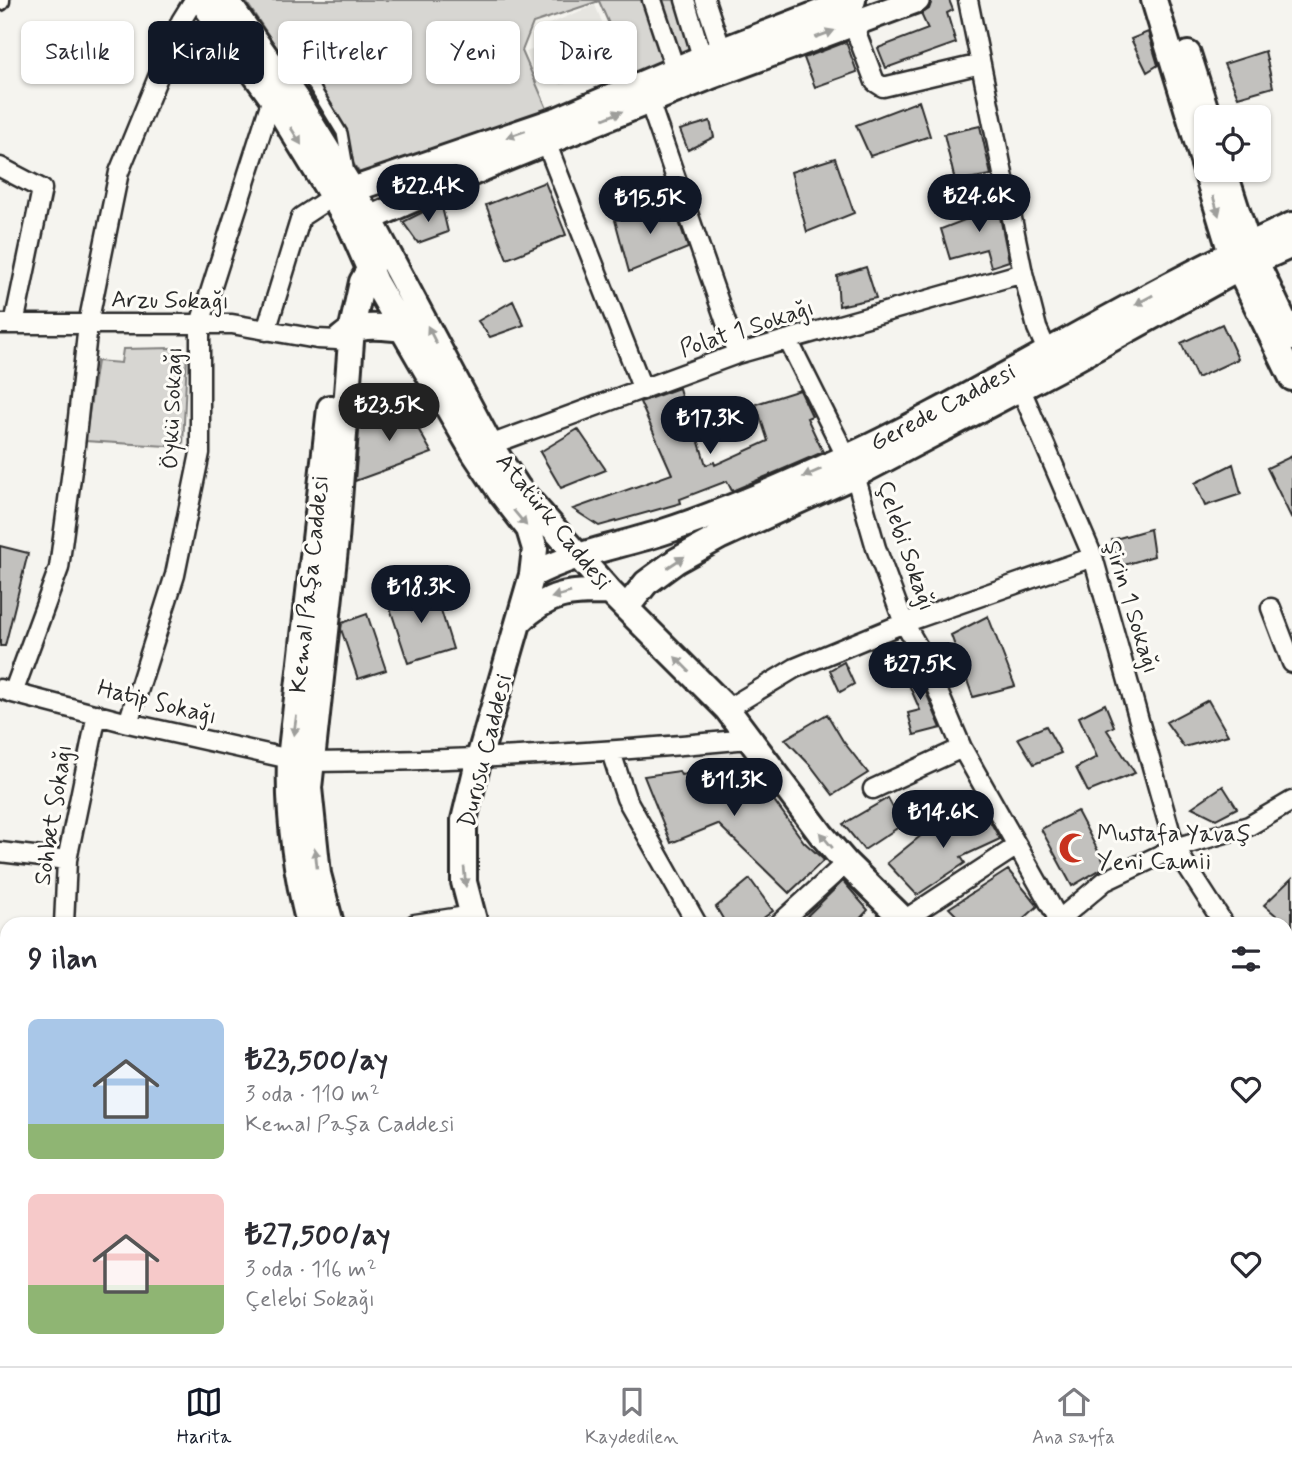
<!DOCTYPE html>
<html lang="tr">
<head>
<meta charset="utf-8">
<style>
	body { margin:0; font-family:Mynerve,sans-serif; background:#f7f7f7; color:#2b2b33; height:100vh; display:flex; flex-direction:column; font-size:26px; white-space:nowrap }
	* { box-sizing:border-box; margin:0 }
	p { font-size:23px; color:#7c7c81 }
	.icon { flex:none; width:38px; height:38px; fill:none; stroke:currentColor; stroke-width:2; stroke-linecap:round; stroke-linejoin:round }
	.map { position:relative; flex:1; overflow:hidden }
	.side { position:absolute; left:0px; top:917px; width:1293px; height:450px; display:flex; flex-direction:column; background:#fff; border-radius:21px 21px 0 0; box-shadow:0 2px 5px #0004 }
	.side>* { flex:none }
	.hud { position:absolute; left:21px; top:21px; width:700px; height:63px; display:flex; gap:14px }
	.fabs { position:absolute; left:1194px; top:105px; display:grid; gap:14px }
	.fabs a { display:grid; place-items:center; width:77px; height:77px; border-radius:10px; background:#fff; box-shadow:0 2px 5px #0004; font-size:35px }
	.price { position:absolute; translate:-50% -60px; padding:0 16px; border-radius:24px; background:#111827; color:#fff; font-size:23px; line-height:46px; filter:drop-shadow(0 2px 4px #0008) }
	.price::after { content:''; position:absolute; left:50%; top:42px; width:21px; height:16px; margin-left:-10px; background:inherit; clip-path:polygon(0 0,100% 0,50% 100%) }
	.price.current { background:#222; color:#fff }
	ul { padding:0; list-style:none }
	li { display:flex; align-items:center; gap:21px; height:175px; padding:0 28px }
	li span { display:grid; place-items:center; flex:none; width:196px; height:140px; border-radius:10px; color:#555 }
	li>.icon { margin-inline-start:auto }
	span .icon { width:84px; height:84px; fill:#fffc; stroke-width:1 }
	li b { font-size:30px }
	h2 { display:flex; justify-content:space-between; align-items:center; height:84px; padding:0 28px; font-size:30px }
	.tag { padding:0 24px; border-radius:10px; background:#fff; box-shadow:0 2px 5px #0004; font-size:24px; line-height:63px }
	.tag.current { background:#111827; color:#fff }
	.menu { display:flex; justify-content:space-around; align-items:center; height:98px; border-top:2px solid #e1e1e2; background:#fff; font-size:19px; color:#7c7c81 }
	.menu a { display:grid; justify-items:center; gap:4px }
	.menu .current { color:#111827 }
	.map>svg:first-child { display:block }
	.built { fill:#e6e5e0 }
	.green { fill:#d7d6d2; stroke:#81807e; stroke-width:2 }
	.building { fill:#c2c1be; stroke:#2b2b2b; stroke-width:2 }
	.lines { fill:none; stroke-linecap:round; stroke-linejoin:round }
	.lane-casing { stroke:#2b2b2b; stroke-width:14 }
	.street-casing { stroke:#2b2b2b; stroke-width:23 }
	.secondary-casing { stroke:#2b2b2b; stroke-width:30 }
	.lane { stroke:#fdfcf7; stroke-width:9 }
	.street { stroke:#fdfcf7; stroke-width:18 }
	.secondary { stroke:#fdfcf7; stroke-width:24 }
	.oneway { fill:#9e9e9b }
	.labels { text-anchor:middle; dominant-baseline:central; stroke-width:6; stroke-linejoin:round; paint-order:stroke }
	.street-label { font-size:24px; fill:#2b2b2b; stroke:#fdfcf7 }
	.poi-label { font-size:24px; fill:#2b2b2b; stroke:#fdfcf7; text-anchor:start }
</style>
</head>
<body>
<div class="map">
<svg width="1292" height="1366" viewBox="0 0 1292 1366">
	<rect width="100%" height="100%" fill="#f5f4ef"/>
	<filter id="ink" filterUnits="userSpaceOnUse"><feTurbulence type="fractalNoise" baseFrequency=".0143" numOctaves="2"/><feDisplacementMap in="SourceGraphic" scale="14" xChannelSelector="R" yChannelSelector="G"/><feConvolveMatrix kernelMatrix="1 2 1 2 8 2 1 2 1" color-interpolation-filters="sRGB"/></filter>
	<g filter="url(#ink)">
		<path class="built" d="M595 5 619 63 561 85 555 70 535 76 526 52 545 45 537 29Z"/>
		<path class="green" d="M245 0H677L695 54 632 77 599 1 533 23 522 51 548 111 363 178Z
			M173 348 187 354 183 447 85 441 97 361 121 363 123 349Z"/>
		<path class="building" d="M932 0H949L953 10 947 13 956 43 886 68 878 48 928 29 921 14 929 9Z
			M1148 32 1158 65 1147 72 1131 39Z
			M846 42 857 72 815 87 804 58Z
			M1265 51 1273 87 1238 97 1224 64Z
			M919 101 930 136 870 156 856 125Z
			M710 121 714 137 688 150 680 130Z
			M980 126 991 175 955 181 944 134Z
			M835 158 854 213 807 232 791 172Z
			M545 182 566 235 507 259 486 205Z
			M996 197 1009 261 991 267 986 249 950 259 941 229 975 216 972 207Z
			M441 203 448 232 418 243 403 222Z
			M673 204 688 248 629 272 615 220 645 208 648 214Z
			M866 267 876 298 839 306 837 276Z
			M513 301 524 325 490 337 478 321Z
			M1222 324 1238 359 1197 378 1181 343Z
			M679 388 689 425 693 423 706 465 714 462 715 465 768 441 756 404 800 390 812 416 807 418 823 452 732 491 727 481 680 499 681 503 599 526 573 509 672 474 640 402Z
			M404 404 432 453 355 481 360 419 379 420Z
			M578 429 606 470 561 488 540 452Z
			M1292 456V519L1267 468Z
			M1233 464 1241 494 1205 506 1195 483Z
			M1150 529 1154 556 1121 566 1112 540Z
			M0 546 28 553 5 646H0Z
			M434 587 453 649 408 663 388 602Z
			M367 614 386 670 358 679 341 629 342 623Z
			M988 616 1015 686 973 697 951 635Z
			M912 659 941 728 914 735 908 713 920 710 900 664Z
			M844 662 854 684 840 692 830 670Z
			M1208 700 1228 735 1184 747 1166 722Z
			M1105 704 1114 726 1107 730 1135 773 1088 792 1076 768 1097 757 1079 717Z
			M827 714 843 741 868 773 833 795 811 766 785 739Z
			M1046 726 1061 753 1034 764 1018 738Z
			M744 765 765 788 804 842 824 860 789 893 718 824 671 843 644 776 679 771 681 775Z
			M1223 786 1237 808 1216 819 1192 807Z
			M888 798 902 825 864 850 843 824Z
			M982 807 1000 839 961 857 965 863 917 895 887 863 939 821 942 826Z
			M1077 811 1106 866 1072 886 1041 829Z
			M1008 870 1038 906 1018 924H965L949 908Z
			M1292 878V929L1264 905Z
			M750 879 773 911 755 924H726L716 907Z
			M843 881 868 910 855 924H822L807 916Z"/>
		<g class="lines">
			<g class="lane-casing">
				<path id="lane" d="M273 57 302 67 342 133 348 167"/>
			</g>
			<g class="street-casing">
				<path id="street" d="M652 0 675 69
					M685 0 705 67
					M705 0 725 60
					M968 0 1023 273 1037 328 1048 353
					M0 1V0
					M853 24 875 82 883 87 981 64
					M649 101 737 354
					M546 142 643 390
					M0 167 42 189 14 324
					M0 324H232L317 339 338 340
					M266 331 301 217 333 196
					M788 340 847 458
					M1020 387 1093 557 1175 848 1224 924
					M490 445 737 354 1023 273
					M855 475 876 548 904 623 922 654 962 748 1059 920
					M1271 608 1292 663
					M0 689 13 693 59 568 74 455 88 324 119 172 181 21 194 0
					M13 693 128 723 290 759
					M727 709 795 668 904 623 1093 557
					M128 723 175 575 200 453V324L272 98
					M611 752 626 798 697 924
					M312 762C458 761 603 753 749 739
					M873 789 962 748
					M0 852 67 860
					M904 920 1017 846
					M64 924 67 860 97 714
					M415 924 473 915
					M779 924 846 863
					M1054 924 1105 881 1175 848 1249 826 1292 801
					M1286 1015 1292 1022
					M0 1082H7
					M1286 1114 1292 1107
					M62 1360 63 1366
					M195 1360V1366
					M741 1360 746 1366
					M975 1360 979 1366
					M843 1366 856 1360
					M1290 1366 1292 1365"/>
			</g>
			<g class="secondary-casing">
				<path id="secondary" d="M201 0 272 98 351 227 375 282 473 451 501 493 529 529 535 549 532 575 479 758 464 820V882L475 924
					M226 0 296 99 369 217 490 445 518 488 610 592 727 709 821 834 846 863 908 924
					M1154 0 1231 253 1292 378
					M1188 54 1208 117
					M1224 170 1248 245 1292 338
					M337 195 559 119 702 58 853 0
					M355 225 488 166 709 77 917 0
					M341 338C358 322 381 327 403 329
					M532 575C573 553 620 546 663 532 725 512 786 485 845 458 882 442 918 422 954 403 1066 343 1176 277 1292 225
					M626 608 646 583 676 561 721 536 855 475 1057 369 1238 269 1292 245
					M520 621C550 591 570 592 610 592
					M309 924C295 869 288 816 290 759L330 408
					M331 924 318 874 309 788 336 540 352 328 362 282 374 261
					M1286 1257 1292 1260
					M1286 1304 1292 1308
					M0 1308 7 1309
					M0 1334H7
					M441 1360 442 1366
					M596 1360 600 1366"/>
			</g>
			<use href="#lane" class="lane"/>
			<use href="#street" class="street"/>
			<use href="#secondary" class="secondary"/>
		</g>
		<defs><path id="oneway-solid" d="M-6-.8H1V-3.2L6.5 0L1 3.2V.8H-6Z" transform="scale(1.75)"/></defs>
		<g class="oneway">
			<use href="#oneway-solid" transform="translate(825 34) rotate(-20)"/>
			<use href="#oneway-solid" transform="translate(613 115) rotate(-22)"/>
			<use href="#oneway-solid" transform="translate(516 134) rotate(161)"/>
			<use href="#oneway-solid" transform="translate(296 136) rotate(58)"/>
			<use href="#oneway-solid" transform="translate(1216 206) rotate(73)"/>
			<use href="#oneway-solid" transform="translate(1144 300) rotate(151)"/>
			<use href="#oneway-solid" transform="translate(432 335) rotate(-117)"/>
			<use href="#oneway-solid" transform="translate(812 473) rotate(157)"/>
			<use href="#oneway-solid" transform="translate(520 518) rotate(50)"/>
			<use href="#oneway-solid" transform="translate(676 562) rotate(-33)"/>
			<use href="#oneway-solid" transform="translate(561 595) rotate(164)"/>
			<use href="#oneway-solid" transform="translate(682 664) rotate(-135)"/>
			<use href="#oneway-solid" transform="translate(295 726) rotate(98)"/>
			<use href="#oneway-solid" transform="translate(826 840) rotate(-130)"/>
			<use href="#oneway-solid" transform="translate(316 858) rotate(-96)"/>
			<use href="#oneway-solid" transform="translate(465 877) rotate(85)"/>
		</g>
	</g>
	<defs>
		<g id="mosque-bare" transform="scale(2.415)"><path d="M3.5-4.9A6 6 0 1 0 3.5 4.9A5 5 0 1 1 3.5-4.9Z" fill="#c8321e" stroke="#fdfcf7" stroke-width="2.5" paint-order="stroke"/></g>
	</defs>
	<g fill-rule="evenodd">
		<use href="#mosque-bare" x="1074" y="848"/>
	</g>
	<g class="labels">
		<g class="street-label">
			<text transform="translate(170 301) rotate(1)">Arzu Sokağı</text>
			<text transform="translate(747 329) rotate(-18)">Polat 1 Sokağı</text>
			<text transform="translate(173 408) rotate(-88)">Öykü Sokağı</text>
			<text transform="translate(943 408) rotate(-28)">Gerede Caddesi</text>
			<text transform="translate(553 522) rotate(51)">Atatürk Caddesi</text>
			<text transform="translate(905 546) rotate(71)">Çelebi Sokağı</text>
			<text transform="translate(310 584) rotate(-84)">Kemal Paşa Caddesi</text>
			<text transform="translate(1131 607) rotate(73)">Şirin 1 Sokağı</text>
			<text transform="translate(157 703) rotate(14)">Hatip Sokağı</text>
			<text transform="translate(486 751) rotate(-76)">Durusu Caddesi</text>
			<text transform="translate(54 815) rotate(-81)">Sohbet Sokağı</text>
		</g>
		<g class="poi-label">
			<text x="1097" y="834">Mustafa Yavaş<tspan x="1097" dy="28">Yeni Camii</tspan></text>
		</g>
	</g>
</svg>
<div class="fabs">
<a><svg class="icon" aria-label="locate" viewBox="0 0 24 24"><circle cx="12" cy="12" r="6"/><path d="M12 2v4M12 18v4M2 12h4M18 12h4"/></svg></a>
</div>
<b class="price" style="left:428px;top:224px">₺22.4K</b>
<b class="price" style="left:979px;top:234px">₺24.6K</b>
<b class="price" style="left:650px;top:236px">₺15.5K</b>
<b class="price current" style="left:389px;top:443px">₺23.5K</b>
<b class="price" style="left:710px;top:456px">₺17.3K</b>
<b class="price" style="left:421px;top:625px">₺18.3K</b>
<b class="price" style="left:920px;top:702px">₺27.5K</b>
<b class="price" style="left:734px;top:818px">₺11.3K</b>
<b class="price" style="left:943px;top:850px">₺14.6K</b>
<div class="hud">
<a class="tag">Satılık</a>
<a class="tag current">Kiralık</a>
<a class="tag">Filtreler</a>
<a class="tag">Yeni</a>
<a class="tag">Daire</a>
</div>
<section class="side">
<h2>9 ilan<svg class="icon" aria-label="filters" viewBox="0 0 24 24"><path d="M4 7h16M4 17h16"/><circle cx="9" cy="7" r="2"/><circle cx="15" cy="17" r="2"/></svg></h2>
<ul>
<li><span style="background:linear-gradient(#a9c7e8 75%,#8fb573 0)"><svg class="icon" aria-label="home" viewBox="0 0 24 24"><path d="M3 11l9-7 9 7M6 9v11h12V9"/></svg></span><div><b>₺23,500/ay</b><p>3 oda · 110 m²</p><p>Kemal Paşa Caddesi</p></div><svg class="icon" aria-label="heart" viewBox="0 0 24 24"><path d="M12 20l-8-8c-3-5 5-10 8-4 3-6 11-1 8 4z"/></svg></li>
<li><span style="background:linear-gradient(#f6c9c9 65%,#8fb573 0)"><svg class="icon" aria-label="home" viewBox="0 0 24 24"><path d="M3 11l9-7 9 7M6 9v11h12V9"/></svg></span><div><b>₺27,500/ay</b><p>3 oda · 116 m²</p><p>Çelebi Sokağı</p></div><svg class="icon" aria-label="heart" viewBox="0 0 24 24"><path d="M12 20l-8-8c-3-5 5-10 8-4 3-6 11-1 8 4z"/></svg></li>
</ul>
</section>
</div>
<nav class="menu">
<a class="current"><svg class="icon" aria-label="map" viewBox="0 0 24 24"><path d="M3 6l6-2 6 2 6-2v14l-6 2-6-2-6 2zM9 4v14M15 6v14"/></svg>Harita</a>
<a><svg class="icon" aria-label="saved" viewBox="0 0 24 24"><path d="M7 4h10v16l-5-4-5 4z"/></svg>Kaydedilen</a>
<a><svg class="icon" aria-label="home" viewBox="0 0 24 24"><path d="M3 11l9-7 9 7M6 9v11h12V9"/></svg>Ana sayfa</a>
</nav>
</body>
</html>
